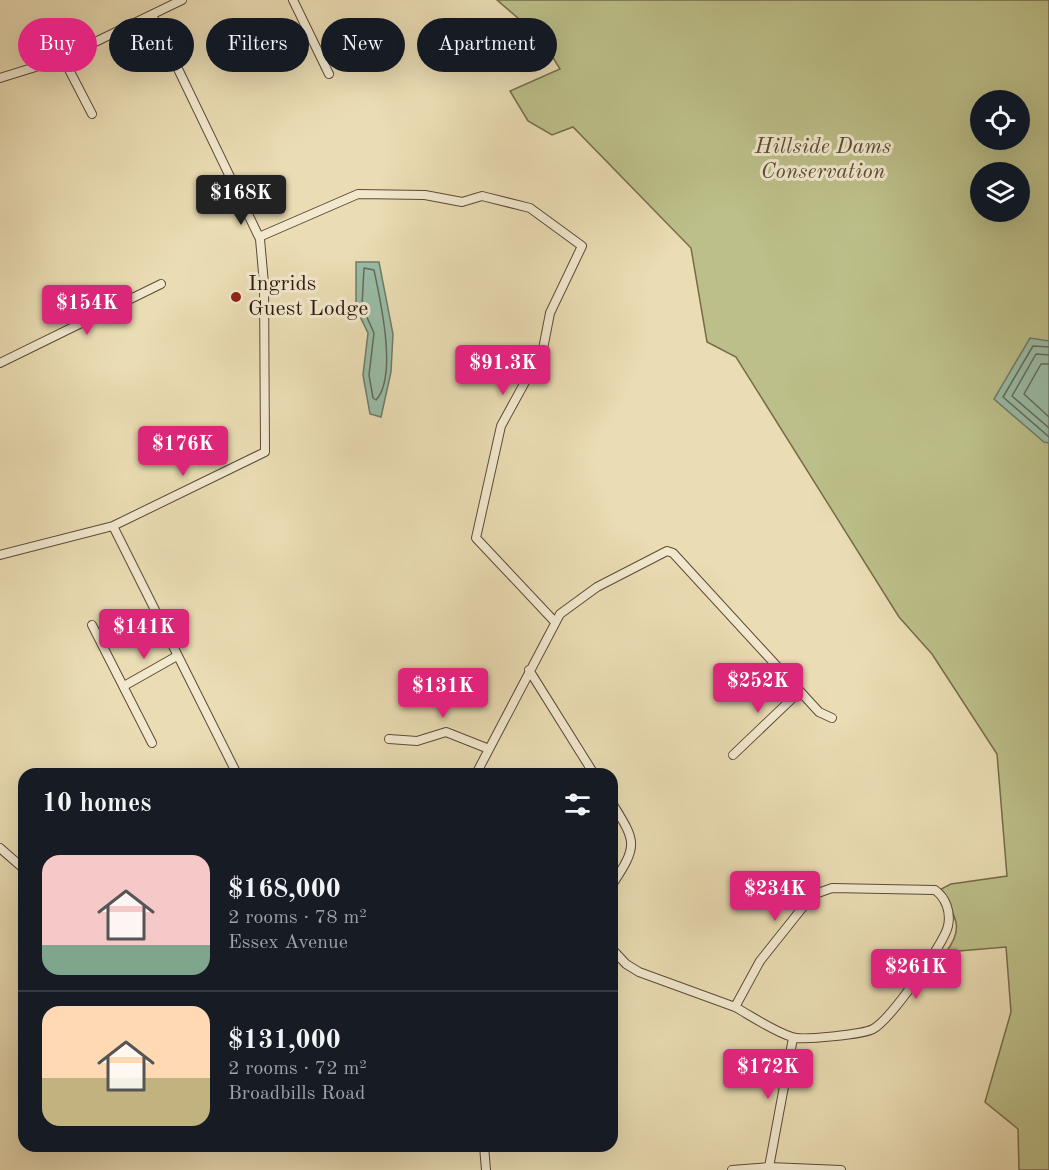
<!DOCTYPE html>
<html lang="en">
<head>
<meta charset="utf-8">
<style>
	body { margin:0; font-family:"Old Standard TT",serif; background:#242831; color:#f1f3f6; height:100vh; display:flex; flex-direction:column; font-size:22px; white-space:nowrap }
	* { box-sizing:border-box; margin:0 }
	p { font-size:20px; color:#9ea1a6 }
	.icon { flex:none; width:33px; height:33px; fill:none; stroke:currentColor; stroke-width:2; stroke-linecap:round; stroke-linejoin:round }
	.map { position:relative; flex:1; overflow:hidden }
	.panel { position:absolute; left:18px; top:768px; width:600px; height:384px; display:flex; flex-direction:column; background:#171b24; border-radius:18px; box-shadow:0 6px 24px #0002 }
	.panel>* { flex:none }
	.guide { position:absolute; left:18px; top:18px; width:600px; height:54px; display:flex; gap:12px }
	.fabs { position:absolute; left:970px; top:90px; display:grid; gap:12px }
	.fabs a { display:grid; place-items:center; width:60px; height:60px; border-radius:50%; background:#171b24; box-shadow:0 6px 24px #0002; font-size:30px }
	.price { position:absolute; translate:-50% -51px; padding:0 14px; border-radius:6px; background:#db2777; color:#fff; font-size:20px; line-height:39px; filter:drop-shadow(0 2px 3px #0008) }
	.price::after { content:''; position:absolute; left:50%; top:36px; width:18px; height:14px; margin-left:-9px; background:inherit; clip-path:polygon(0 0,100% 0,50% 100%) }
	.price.selected { background:#222; color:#fff }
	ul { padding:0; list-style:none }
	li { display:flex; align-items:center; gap:18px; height:150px; padding:0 24px }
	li+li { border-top:2px solid #363941 }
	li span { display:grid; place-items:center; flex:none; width:168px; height:120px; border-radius:18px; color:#555 }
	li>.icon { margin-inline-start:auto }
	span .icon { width:72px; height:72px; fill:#fffc; stroke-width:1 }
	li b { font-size:26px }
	h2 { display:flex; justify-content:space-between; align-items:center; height:72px; padding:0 24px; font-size:26px }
	.chip { padding:0 21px; border-radius:27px; background:#171b24; box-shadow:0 6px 24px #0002; font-size:21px; line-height:54px }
	.chip.selected { background:#db2777; color:#fff }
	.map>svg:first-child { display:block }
	.green { fill:#bcbf89; stroke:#766c4b; stroke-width:1.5; fill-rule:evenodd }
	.water { fill:#99bca6; stroke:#6f7b69; stroke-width:1.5 }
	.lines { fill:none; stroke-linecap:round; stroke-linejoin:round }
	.shore { stroke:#646a5a; stroke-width:1.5 }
	.minor-casing { stroke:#5e4a36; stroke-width:10 }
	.minor { stroke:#f1e8ce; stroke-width:8 }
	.poi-dot { fill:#8f2418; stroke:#f1e8ce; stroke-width:2 }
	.labels { text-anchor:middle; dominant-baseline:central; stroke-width:6; stroke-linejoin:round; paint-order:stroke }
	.park-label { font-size:22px; font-style:italic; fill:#5a4b32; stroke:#f1e8ce }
	.poi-label { font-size:22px; fill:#30190d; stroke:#f1e8ce; text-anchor:start }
</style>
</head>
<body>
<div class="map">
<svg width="1049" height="1170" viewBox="0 0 1049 1170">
	<rect width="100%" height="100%" fill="#eadcb3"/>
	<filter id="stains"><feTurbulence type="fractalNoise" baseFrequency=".00333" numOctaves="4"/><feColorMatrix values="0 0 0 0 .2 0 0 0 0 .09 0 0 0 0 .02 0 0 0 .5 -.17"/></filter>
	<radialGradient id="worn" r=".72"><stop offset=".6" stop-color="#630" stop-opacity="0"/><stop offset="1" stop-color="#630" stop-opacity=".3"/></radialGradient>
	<path class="green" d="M497 0H1049V1170H1019L1018 1129 985 1102 1011 1012 1006 947 946 952C968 923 950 913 941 889L951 884 1007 876 997 754 932 654 899 617 736 357 707 342 691 248 573 127 552 135 528 121 510 91 560 69 541 38ZM981 100H1020V140H981ZM981 172H1020V212H981Z"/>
	<path class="water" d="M356 262H379L393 334 391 372 381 417 370 414 363 375 368 333 356 308Z
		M1030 338 1049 341V443L1044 442 994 399Z"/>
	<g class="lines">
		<path class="shore" d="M364 268 374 270C380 299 398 376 376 400L373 398 369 375 374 333 362 306Z
			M1049 347 1033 346 1003 397 1049 437
			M1049 355 1036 354 1012 396 1049 428
			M1049 364H1041L1024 394 1049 417"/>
		<g class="minor-casing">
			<path id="minor" d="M293 0 329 74
				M63 58 92 114
				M0 78 58 60 182 0
				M259 237 358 194 425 195 462 202 482 196 530 208 582 246 550 313 543 349 501 426 476 538 555 622
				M0 363 161 284
				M113 526 237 774
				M0 555 113 526 265 452 264 284 260 239 152 15
				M92 625 152 743
				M529 670 594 774
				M124 686 177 656
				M389 739 417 741 446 732 489 749
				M733 755 800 691
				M476 774 560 614 597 587 667 551 673 553 819 712 832 718
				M612 803C637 843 638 845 612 885
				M0 848 24 869
				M832 888 935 890C946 898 951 912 948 926 944 944 890 1020 873 1029 864 1034 802 1041 792 1037 773 1031 753 1017 735 1007L760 961 807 902 815 894Z
				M612 949 626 964 639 972 735 1007
				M484 1146 486 1170
				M769 1167 793 1038
				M732 1170 769 1167 841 1170"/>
		</g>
		<use href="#minor" class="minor"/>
	</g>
	<circle class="poi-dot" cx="236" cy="297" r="6"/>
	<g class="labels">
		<g class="park-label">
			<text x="823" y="147">Hillside Dams<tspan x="823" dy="25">Conservation</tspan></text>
		</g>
		<g class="poi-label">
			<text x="248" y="284">Ingrids<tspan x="248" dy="25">Guest Lodge</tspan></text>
		</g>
	</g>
	<rect width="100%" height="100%" filter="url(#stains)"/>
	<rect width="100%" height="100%" fill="url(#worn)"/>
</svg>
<div class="fabs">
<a><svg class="icon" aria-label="locate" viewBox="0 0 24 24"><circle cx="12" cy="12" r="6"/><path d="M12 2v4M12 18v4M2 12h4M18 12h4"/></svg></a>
<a><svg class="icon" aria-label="layers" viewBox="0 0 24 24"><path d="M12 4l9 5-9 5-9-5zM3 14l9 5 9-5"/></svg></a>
</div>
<b class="price selected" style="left:241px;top:226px">$168K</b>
<b class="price" style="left:87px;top:336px">$154K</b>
<b class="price" style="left:503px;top:396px">$91.3K</b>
<b class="price" style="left:183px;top:477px">$176K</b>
<b class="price" style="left:144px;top:660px">$141K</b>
<b class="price" style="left:758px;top:714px">$252K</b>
<b class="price" style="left:443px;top:719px">$131K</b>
<b class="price" style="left:775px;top:922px">$234K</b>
<b class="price" style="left:916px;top:1000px">$261K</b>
<b class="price" style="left:768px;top:1100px">$172K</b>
<div class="guide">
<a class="chip selected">Buy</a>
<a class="chip">Rent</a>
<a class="chip">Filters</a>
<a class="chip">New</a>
<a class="chip">Apartment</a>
</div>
<section class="panel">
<h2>10 homes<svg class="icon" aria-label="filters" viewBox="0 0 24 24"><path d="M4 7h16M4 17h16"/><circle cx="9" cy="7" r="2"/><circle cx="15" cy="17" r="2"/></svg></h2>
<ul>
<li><span style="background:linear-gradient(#f6c9c9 75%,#7fa58c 0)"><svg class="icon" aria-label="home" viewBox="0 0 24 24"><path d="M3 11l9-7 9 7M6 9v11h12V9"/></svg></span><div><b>$168,000</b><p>2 rooms · 78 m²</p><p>Essex Avenue</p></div></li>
<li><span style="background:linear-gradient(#ffd9b3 60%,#c2b280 0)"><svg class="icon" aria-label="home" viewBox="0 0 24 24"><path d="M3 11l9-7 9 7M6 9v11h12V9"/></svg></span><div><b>$131,000</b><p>2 rooms · 72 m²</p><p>Broadbills Road</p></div></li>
</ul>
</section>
</div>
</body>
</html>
